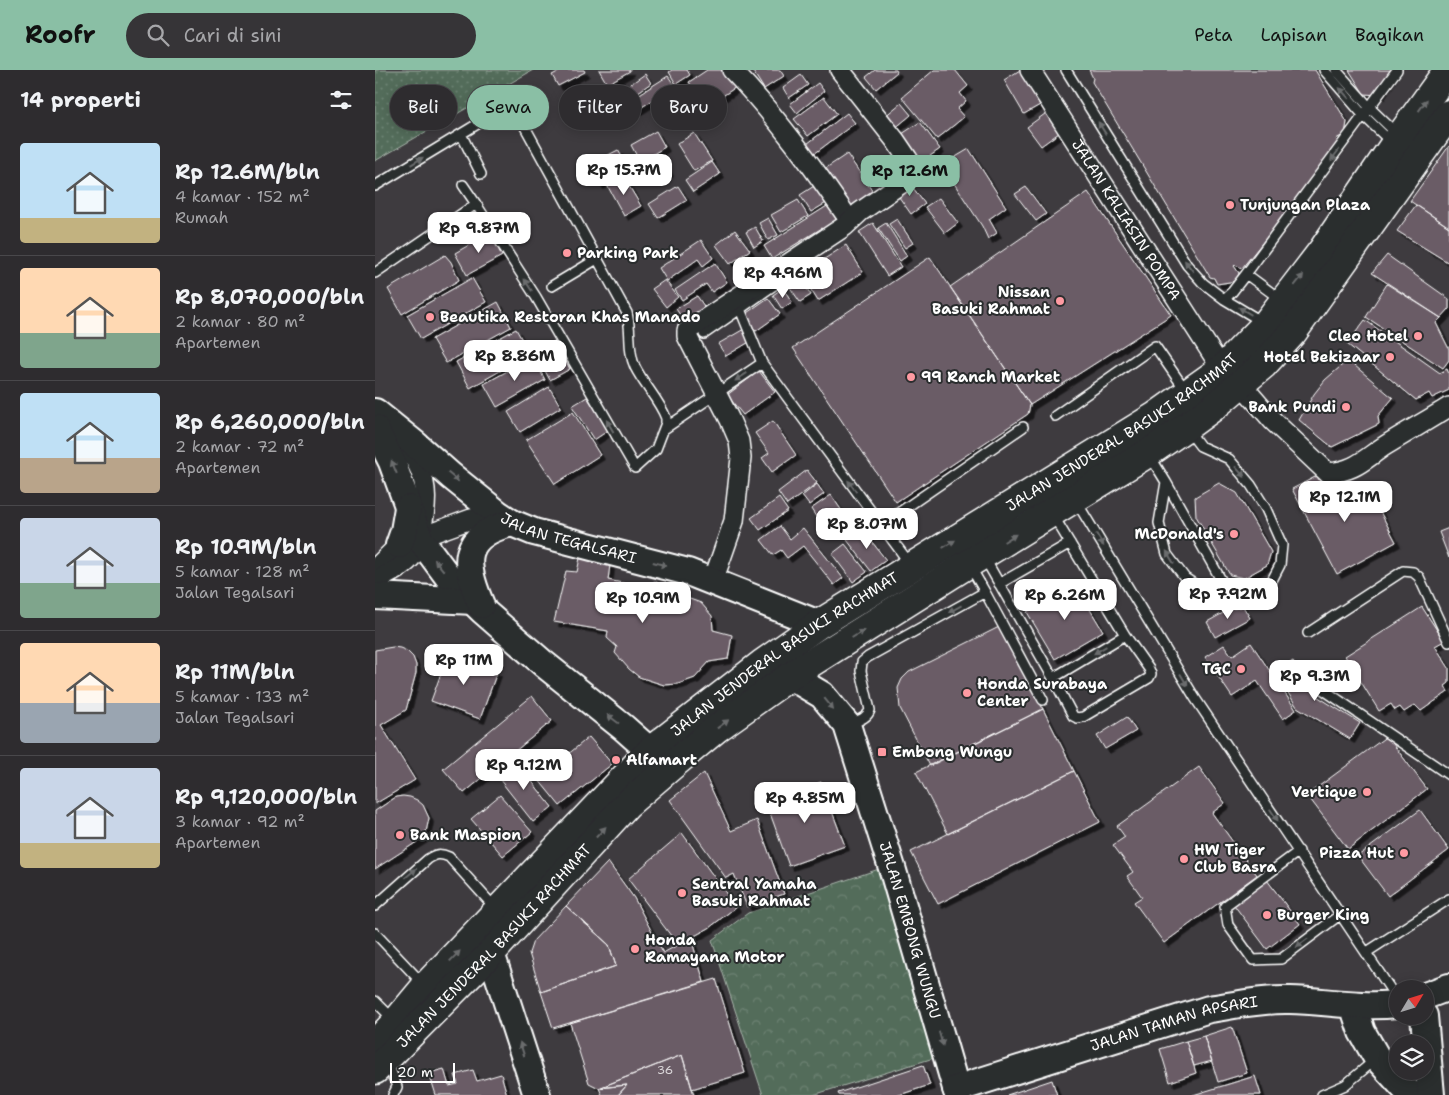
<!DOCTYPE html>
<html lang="id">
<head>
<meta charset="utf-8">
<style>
	body { margin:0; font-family:"Shantell Sans",sans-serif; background:#363437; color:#f1f3f6; height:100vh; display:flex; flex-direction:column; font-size:19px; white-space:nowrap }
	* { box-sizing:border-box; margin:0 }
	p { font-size:16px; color:#a7a7aa }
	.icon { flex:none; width:28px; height:28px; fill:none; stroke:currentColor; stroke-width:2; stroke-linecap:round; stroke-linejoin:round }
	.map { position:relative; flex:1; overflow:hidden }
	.details { display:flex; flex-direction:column; background:#2e2c2f; width:375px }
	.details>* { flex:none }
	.banner { position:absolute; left:15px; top:15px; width:475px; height:45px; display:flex; gap:10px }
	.needle { width:32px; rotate:52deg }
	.fabs { position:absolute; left:1014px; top:910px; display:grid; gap:10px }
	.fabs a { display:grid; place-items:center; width:45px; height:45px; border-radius:50%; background:#2e2c2f; box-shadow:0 2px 12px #0003,0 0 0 1px #49484b; font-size:25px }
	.scale { position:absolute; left:15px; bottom:12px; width:65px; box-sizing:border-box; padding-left:5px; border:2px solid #fff; border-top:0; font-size:14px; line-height:18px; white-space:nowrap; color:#fff; -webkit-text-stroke:4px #2a2d2e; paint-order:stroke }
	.price { position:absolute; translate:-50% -42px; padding:0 11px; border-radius:10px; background:#fff; color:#222; font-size:16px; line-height:32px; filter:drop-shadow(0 1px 2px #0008) }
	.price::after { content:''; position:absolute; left:50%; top:30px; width:15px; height:11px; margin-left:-8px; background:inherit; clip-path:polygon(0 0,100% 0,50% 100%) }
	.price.selected { background:#8abfa5; color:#111 }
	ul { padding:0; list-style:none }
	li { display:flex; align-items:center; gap:15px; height:125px; padding:0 20px }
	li+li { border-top:1px solid #49484b }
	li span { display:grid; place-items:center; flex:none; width:140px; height:100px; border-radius:5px; color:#555 }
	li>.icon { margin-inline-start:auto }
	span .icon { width:60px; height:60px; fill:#fffc; stroke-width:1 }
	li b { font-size:21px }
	h2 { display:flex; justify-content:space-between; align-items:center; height:60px; padding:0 20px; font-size:21px }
	.pill { padding:0 18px; border-radius:22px; background:#2e2c2f; box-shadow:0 2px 12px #0003,0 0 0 1px #49484b; font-size:18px; line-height:45px }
	.pill.selected { background:#8abfa5; color:#111 }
	header { display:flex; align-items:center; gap:30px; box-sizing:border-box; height:70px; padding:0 25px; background:#8abfa5; color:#111 }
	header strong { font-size:24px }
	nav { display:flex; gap:28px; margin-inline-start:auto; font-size:18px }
	.search { width:350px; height:45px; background:#363437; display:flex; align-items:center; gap:12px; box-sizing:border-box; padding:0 18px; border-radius:28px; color:#a7a7aa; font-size:19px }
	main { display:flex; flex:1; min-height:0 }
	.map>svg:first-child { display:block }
	.grass { fill:url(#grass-dots); stroke:#a9b6ac }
	.forest { fill:url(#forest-crowns); stroke:#a9b6ac }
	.building { fill:#6b5b66; stroke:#fff; filter:url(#shadow) }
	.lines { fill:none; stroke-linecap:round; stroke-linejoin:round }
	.lane-casing { stroke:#fff; stroke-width:12 }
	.street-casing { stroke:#fff; stroke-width:22 }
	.secondary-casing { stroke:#fff; stroke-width:30 }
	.primary-casing { stroke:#fff; stroke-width:31 }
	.lane { stroke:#2a2d2e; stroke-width:9 }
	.street { stroke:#2a2d2e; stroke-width:19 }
	.secondary { stroke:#2a2d2e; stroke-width:26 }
	.primary { stroke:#2a2d2e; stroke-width:28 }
	.oneway { fill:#6a6c6d }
	.poi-dot { fill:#ff9aa2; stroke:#2a2d2e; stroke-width:2 }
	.labels { text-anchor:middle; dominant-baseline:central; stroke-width:4; stroke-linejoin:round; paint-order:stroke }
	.number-label { font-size:12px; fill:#dad6d9 }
	.poi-label { font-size:15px; font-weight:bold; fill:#fff; stroke:#2a2d2e; text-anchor:start }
	.street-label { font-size:15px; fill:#fff; stroke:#2a2d2e }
</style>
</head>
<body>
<header>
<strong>Roofr</strong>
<div class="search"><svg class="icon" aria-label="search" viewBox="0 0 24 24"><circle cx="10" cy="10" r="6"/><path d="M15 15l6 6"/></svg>Cari di sini</div>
<nav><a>Peta</a><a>Lapisan</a><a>Bagikan</a></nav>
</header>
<main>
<section class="details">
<h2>14 properti<svg class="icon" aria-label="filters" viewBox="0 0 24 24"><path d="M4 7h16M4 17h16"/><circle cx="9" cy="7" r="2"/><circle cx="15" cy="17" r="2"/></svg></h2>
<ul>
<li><span style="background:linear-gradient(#bfe0f5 75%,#c2b280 0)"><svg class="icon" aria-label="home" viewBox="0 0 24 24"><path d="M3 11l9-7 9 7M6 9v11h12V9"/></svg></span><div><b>Rp 12.6M/bln</b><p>4 kamar · 152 m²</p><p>Rumah</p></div></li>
<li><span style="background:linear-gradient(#ffd9b3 65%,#7fa58c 0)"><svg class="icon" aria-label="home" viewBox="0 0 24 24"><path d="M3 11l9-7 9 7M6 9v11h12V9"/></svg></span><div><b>Rp 8,070,000/bln</b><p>2 kamar · 80 m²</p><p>Apartemen</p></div></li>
<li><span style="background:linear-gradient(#bfe0f5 65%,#b9a48a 0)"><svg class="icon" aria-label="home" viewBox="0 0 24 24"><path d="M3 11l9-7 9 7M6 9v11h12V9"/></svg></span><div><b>Rp 6,260,000/bln</b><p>2 kamar · 72 m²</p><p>Apartemen</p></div></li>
<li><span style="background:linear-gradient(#c9d6e8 65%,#7fa58c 0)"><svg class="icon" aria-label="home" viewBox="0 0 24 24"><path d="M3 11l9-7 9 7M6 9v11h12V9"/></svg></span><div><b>Rp 10.9M/bln</b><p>5 kamar · 128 m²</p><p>Jalan Tegalsari</p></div></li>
<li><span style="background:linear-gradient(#ffd9b3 60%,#9aa5b1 0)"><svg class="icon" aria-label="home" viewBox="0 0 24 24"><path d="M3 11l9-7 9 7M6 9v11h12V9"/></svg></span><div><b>Rp 11M/bln</b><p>5 kamar · 133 m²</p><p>Jalan Tegalsari</p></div></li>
<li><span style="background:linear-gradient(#c9d6e8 75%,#c2b280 0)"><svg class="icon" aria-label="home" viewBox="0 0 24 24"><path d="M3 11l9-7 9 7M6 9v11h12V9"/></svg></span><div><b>Rp 9,120,000/bln</b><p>3 kamar · 92 m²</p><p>Apartemen</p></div></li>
</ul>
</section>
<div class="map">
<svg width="1074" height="1025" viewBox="0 0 1074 1025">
	<defs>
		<pattern id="grass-dots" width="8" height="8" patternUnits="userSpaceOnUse" patternTransform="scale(1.25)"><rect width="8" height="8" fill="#536c5a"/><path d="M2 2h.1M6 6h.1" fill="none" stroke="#6d8273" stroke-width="1.8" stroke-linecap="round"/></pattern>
		<pattern id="forest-crowns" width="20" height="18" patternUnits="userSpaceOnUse" patternTransform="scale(1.25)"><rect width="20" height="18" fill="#536c5a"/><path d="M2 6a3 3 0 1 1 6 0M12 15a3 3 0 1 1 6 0" fill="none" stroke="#6d8273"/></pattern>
		<filter id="shadow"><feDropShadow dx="4.5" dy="4.5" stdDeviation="0" flood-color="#0009"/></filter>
	</defs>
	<rect width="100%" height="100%" fill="#3e3b3f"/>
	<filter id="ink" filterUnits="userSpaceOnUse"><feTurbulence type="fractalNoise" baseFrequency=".02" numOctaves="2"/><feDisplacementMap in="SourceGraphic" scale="10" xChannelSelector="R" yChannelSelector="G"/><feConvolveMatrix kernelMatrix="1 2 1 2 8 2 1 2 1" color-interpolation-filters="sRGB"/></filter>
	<g filter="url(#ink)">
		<path class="grass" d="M0 0H158L0 91Z"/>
		<path class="forest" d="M504 799 562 987 438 1025H388L337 870 373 843Z"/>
		<path class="building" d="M187 0H209L210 2 183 16 177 5Z
			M224 0H255V1L232 14Z
			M297 0H312L315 5 301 14 294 2Z
			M332 0H349L361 17 331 37 314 12Z
			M377 0H405L409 6 389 19Z
			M500 0H521L522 2 501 19 491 7Z
			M559 0H580L593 16 585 23 591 31 582 39 589 47 562 69 527 27Z
			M645 0 665 35 649 44 629 10Z
			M714 0H940L972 52 970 64 961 69 965 76 867 198 860 195 859 196 864 203 861 211 842 214 839 208 835 207 717 12 718 8Z
			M974 0H1021L1005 25 989 24Z
			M270 4 276 13 259 25 253 16Z
			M426 5 433 15 414 28 408 18Z
			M293 6 300 16 259 42 252 32Z
			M443 13 449 21 422 43 415 34Z
			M247 15 254 27 245 32 238 20Z
			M449 27 462 44 433 66 419 49Z
			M526 33 536 45 519 59 509 47Z
			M674 41 688 60 666 76 652 57Z
			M472 43 480 53 435 87 428 77Z
			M545 52 565 79 541 96 521 68Z
			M281 61 290 77 265 92 256 75Z
			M319 63 337 91 319 101 302 74Z
			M1074 76V157L1035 131Z
			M594 79 631 137 614 149 622 163 613 169 607 156 567 95Z
			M243 80 254 99 224 115 214 95Z
			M472 84 498 122 471 140 445 102Z
			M283 85 294 102 279 112 268 94Z
			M525 86 535 104 510 117 500 99Z
			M337 92 345 104 318 122 310 110Z
			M248 106 266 136 249 146 232 115Z
			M447 111 458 129 436 142 425 125Z
			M533 111 550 134 536 144 519 120Z
			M303 116 312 130 283 148 274 134Z
			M651 117 671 144 661 151 640 124Z
			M713 122 796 245 655 335 575 217Z
			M564 128 583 153 570 163 550 137Z
			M423 130 433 146 406 162 396 145Z
			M460 131 472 151 450 164 447 158 397 189 389 176Z
			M1041 135 1074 157V193L1022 161Z
			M393 148 403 165 393 170 384 153Z
			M522 149 538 173 530 178 514 154Z
			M498 153 526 197 512 206 484 162Z
			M511 153 532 186 525 191 503 158Z
			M380 157 388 171 379 177 371 162Z
			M360 160 375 180 355 194 341 175Z
			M115 163 127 186 92 205 80 183Z
			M326 170 338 188 328 196 323 189 292 211 284 198Z
			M471 175 488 202 443 231 426 204Z
			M70 185 76 192 84 210 27 244 13 219Z
			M1012 185 1074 229V239L1066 248 997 203Z
			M555 187 655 335 653 344 521 432 418 278Z
			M340 193 352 212 337 222 331 214 307 230 300 220Z
			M424 206 436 225 425 232 412 213Z
			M97 208 111 232 46 269 32 245Z
			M290 210 303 227 291 237 277 219Z
			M1012 214 1066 248 1061 253 1074 279V290L1068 298 991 247Z
			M408 218 417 232 407 239 398 225Z
			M322 226 331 239 310 252 301 239Z
			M393 228 405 244 381 261 369 245Z
			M123 232 136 257 71 293 57 269Z
			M990 250 1065 303 1072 299 1074 304V320L1057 328 1054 323 1041 330 972 274Z
			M141 259 155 284 95 318 81 292Z
			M369 259 376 271 351 286 343 274Z
			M180 271 195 299 175 310 160 282Z
			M158 287 170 310 122 337 109 314Z
			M973 290 1018 328 1003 346 1004 354 957 377 924 350 939 324 950 310Z
			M384 301 400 322 368 345 352 325Z
			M174 317 186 337 145 362 133 342Z
			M212 327 234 360 219 370 197 336Z
			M198 342 225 385 180 414 151 370Z
			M398 351 421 385 397 402 387 388 394 383 380 363Z
			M432 400 442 413 412 435 403 422Z
			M942 406 955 431 990 413 1021 472 962 504 917 419Z
			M844 413 862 423 896 482 892 495 869 508 855 505 821 446 820 427Z
			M442 414 449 424 434 435 427 426Z
			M456 425 467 441 447 456 436 439Z
			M404 428 413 441 385 460 376 448Z
			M405 456 415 469 428 458 468 508 459 515 428 476 412 488 406 480 398 485 386 470Z
			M1074 458V488L1064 462Z
			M487 459 511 490 496 501 472 470Z
			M470 474 492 502 478 512 457 484Z
			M205 488 235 495 233 510 271 518 280 511 292 521 326 533 337 546 338 560 357 565 353 589 334 592 320 608 303 614 289 615 264 607 254 599 240 583 242 577 232 568 233 561 179 552 191 501 202 502Z
			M699 513 728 561 680 589 652 542Z
			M866 533 875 548 840 567 832 552Z
			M1047 537 1069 571 1060 576 1074 598V613L1070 616 1073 622 1046 641 1040 635 1029 642 1025 637 1020 640 1016 634 1004 641 970 586Z
			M626 556 668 639 555 696 525 638 523 618 527 609 534 602Z
			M876 573 921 640 908 649 882 611 857 627 830 587 849 575 857 586Z
			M18 577 25 578 32 581 38 587 41 595V603L31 640 6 655 40 710 0 734V580Z
			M73 584 122 602 105 649 56 631Z
			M918 591 940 625 985 653 975 669 922 637 900 602Z
			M157 626 177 651 89 723 68 699Z
			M668 639 699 701 573 764 541 702Z
			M752 647 761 661 730 679 722 666Z
			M1012 666 1052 719 973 779 932 725Z
			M214 667 237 694 185 736 163 709Z
			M140 690 177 737 158 752 121 705Z
			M824 697 850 733 837 743 882 805 789 873 759 832 767 827 752 806 758 802 738 775 750 767 742 756Z
			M699 701 725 752 563 834 536 782Z
			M329 703 356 761 382 750 409 824 372 837 359 804 351 808 295 730Z
			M446 712 470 776 414 796 391 732Z
			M125 725 157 762 128 786 96 749Z
			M28 726 35 727 42 730 48 735 54 748 51 762 48 768 0 799V741L21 727Z
			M1045 740 1074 780 1013 826 983 786Z
			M307 763 361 837 334 858 303 875 253 809Z
			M233 792 259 828 288 883 316 868 329 912 178 958 166 922 241 896 234 875 191 836Z
			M892 810 925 854 892 879 859 835Z
			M191 836 234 875 241 896 166 922 154 883 158 871Z
			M341 909 370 1003 317 1019 307 985 224 1018 214 1013 195 953Z
			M857 957 872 1003 843 1012 829 966Z
			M829 966 837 991 819 996 811 971Z
			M811 971 821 1003 795 1012 785 979Z
			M307 985 319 1025H243L252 1015 224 1018Z
			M548 995 555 1015 524 1025H464L463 1023Z
			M69 999 74 1016 83 1014 80 1005 98 1000 102 1011 126 1004 132 1025H61L54 1003Z
			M880 1006 886 1025H818Z
			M677 1010 682 1025H632Z
			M252 1015 243 1025H227L224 1018Z"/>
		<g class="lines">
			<g class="lane-casing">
				<path id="lane" d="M691 0 812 195 828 213 849 229 889 253
					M949 0 989 46 1017 73
					M961 0 995 38 1023 65
					M86 64 106 104
					M88 115 101 134
					M0 116 124 41H133L144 46 252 243C257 261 252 280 260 297 269 315 284 330 291 348V353L281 379 260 398 161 227 101 134 0 203
					M432 192 365 239 387 293 535 494
					M871 204 905 229
					M177 216 222 189
					M849 229 857 222 871 204 1022 0
					M329 264 365 239
					M680 346 780 276 811 321
					M289 359 387 293
					M775 386 791 412 784 453 792 484 810 508 830 521 859 533 879 528 893 518 905 495 907 475 891 439 876 415 854 389 825 376 813 360
					M791 412 859 533
					M701 431 820 628 1022 929
					M506 455 648 357
					M609 487 678 608 750 565 678 445
					M624 514 695 473
					M610 522 668 630
					M933 563 1028 501 1038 502 1044 507 1074 572
					M678 608 698 646 702 648 708 647 774 608 776 604 774 599 750 565
					M943 616 1074 705
					M473 655C481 651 492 649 495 640L486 601 487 592 493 587 610 522 595 496
					M924 781 850 836 853 855 878 890 906 889 966 844
					M0 836 53 789C61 784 65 783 74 787L122 840
					M0 863 48 914
					M992 882 1074 829
					M0 931 19 950
					M13 993 22 1017 18 1025
					M947 1025 970 1015 1000 990"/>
			</g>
			<g class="street-casing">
				<g id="street">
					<path d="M357 0C403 48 438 97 475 151"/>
					<path id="s1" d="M655 0 847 299"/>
					<path d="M866 314 898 351 953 403C981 401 989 389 1011 375 1032 362 1053 350 1074 337"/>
					<path d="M0 499 24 475 96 449 122 443"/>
					<path d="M0 511C15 503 34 495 42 479 45 472 46 463 47 456 55 421 50 399 27 371"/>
					<path d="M338 511 359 451 366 388 364 371 355 350 312 266V261L470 156 485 142 540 104 541 101 520 70 465 0"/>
				</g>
			</g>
			<g class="secondary-casing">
				<g id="secondary">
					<path id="s2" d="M0 342 41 375 76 406 122 443 137 453 159 462 313 502 444 554"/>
					<path d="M0 358 17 392 45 469 74 508 108 541 169 594 249 658 275 681"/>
					<path d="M24 475 29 461 33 438"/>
					<path d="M0 526 99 531"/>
					<path d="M106 535C88 493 85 465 137 453"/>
					<path id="s3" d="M415 606 447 625 472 655 518 801 583 1025"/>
					<path d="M116 883 162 1025"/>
					<path d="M1050 926 1074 917"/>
					<path d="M978 935 987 962 1002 988 1036 1025"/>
					<path d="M1049 946 1056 1025"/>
					<path id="s4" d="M581 1019 834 939C861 935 888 929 915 930 951 931 986 938 1022 934"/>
				</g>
			</g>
			<g class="primary-casing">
				<g id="primary">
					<path id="s5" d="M0 974 21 952 51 916 275 681 387 594 444 554 781 346 847 299 891 254 947 181 1019 75 1073 0"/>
					<path id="s6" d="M0 1000 116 883 252 734 301 692 342 658 415 606 593 494 773 383 811 357 837 338 888 295 918 262 1074 44"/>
				</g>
			</g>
			<use href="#lane" class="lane"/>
			<use href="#street" class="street"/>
			<use href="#secondary" class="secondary"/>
			<use href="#primary" class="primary"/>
		</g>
		<defs><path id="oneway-solid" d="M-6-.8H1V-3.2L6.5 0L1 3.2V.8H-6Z" transform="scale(1.25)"/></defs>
		<g class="oneway">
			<use href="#oneway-solid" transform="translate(969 23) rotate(-132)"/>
			<use href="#oneway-solid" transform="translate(1048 35) rotate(-54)"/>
			<use href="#oneway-solid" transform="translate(727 58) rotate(-122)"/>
			<use href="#oneway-solid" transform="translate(960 85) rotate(127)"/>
			<use href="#oneway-solid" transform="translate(42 91) rotate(-31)"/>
			<use href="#oneway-solid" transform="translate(814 196) rotate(-128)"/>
			<use href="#oneway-solid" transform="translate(924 210) rotate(-51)"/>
			<use href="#oneway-solid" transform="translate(153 215) rotate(-123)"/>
			<use href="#oneway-solid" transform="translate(870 241) rotate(-149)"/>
			<use href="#oneway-solid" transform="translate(366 307) rotate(147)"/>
			<use href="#oneway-solid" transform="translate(235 356) rotate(-120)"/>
			<use href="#oneway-solid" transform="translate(19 397) rotate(-112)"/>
			<use href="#oneway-solid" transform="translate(865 402) rotate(48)"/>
			<use href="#oneway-solid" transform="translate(78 407) rotate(40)"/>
			<use href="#oneway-solid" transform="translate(477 416) rotate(-126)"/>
			<use href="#oneway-solid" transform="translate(635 468) rotate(-32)"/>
			<use href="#oneway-solid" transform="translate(725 470) rotate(59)"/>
			<use href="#oneway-solid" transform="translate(574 474) rotate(-31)"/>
			<use href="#oneway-solid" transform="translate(795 487) rotate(-121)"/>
			<use href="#oneway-solid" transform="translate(285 494) rotate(15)"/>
			<use href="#oneway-solid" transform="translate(64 495) rotate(-129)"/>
			<use href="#oneway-solid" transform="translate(580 539) rotate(151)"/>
			<use href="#oneway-solid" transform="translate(483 564) rotate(-32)"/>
			<use href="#oneway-solid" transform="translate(725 580) rotate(149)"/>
			<use href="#oneway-solid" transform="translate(809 610) rotate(59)"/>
			<use href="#oneway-solid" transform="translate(454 634) rotate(51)"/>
			<use href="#oneway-solid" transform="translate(238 649) rotate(-143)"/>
			<use href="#oneway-solid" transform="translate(348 654) rotate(-36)"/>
			<use href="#oneway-solid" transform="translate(899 745) rotate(56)"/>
			<use href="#oneway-solid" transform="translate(226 762) rotate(-47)"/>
			<use href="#oneway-solid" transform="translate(36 803) rotate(-40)"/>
			<use href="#oneway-solid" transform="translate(927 873) rotate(143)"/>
			<use href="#oneway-solid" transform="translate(80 886) rotate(-46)"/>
			<use href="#oneway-solid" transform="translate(566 969) rotate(74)"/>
			<use href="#oneway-solid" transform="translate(147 979) rotate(-108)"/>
		</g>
	</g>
	<g class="poi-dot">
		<circle cx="855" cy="135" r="5"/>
		<circle cx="192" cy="183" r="5"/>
		<circle cx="685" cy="231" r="5"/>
		<circle cx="55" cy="247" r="5"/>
		<circle cx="1043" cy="266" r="5"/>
		<circle cx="1015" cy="287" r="5"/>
		<circle cx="536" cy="307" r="5"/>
		<circle cx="971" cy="337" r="5"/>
		<circle cx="859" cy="464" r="5"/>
		<circle cx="866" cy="599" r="5"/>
		<circle cx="592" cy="623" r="5"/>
		<rect x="502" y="677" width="10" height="10" rx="2.5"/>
		<circle cx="241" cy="690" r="5"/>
		<circle cx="992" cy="722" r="5"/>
		<circle cx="25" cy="765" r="5"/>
		<circle cx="1029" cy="783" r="5"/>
		<circle cx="809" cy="789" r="5"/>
		<circle cx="307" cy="823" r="5"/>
		<circle cx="892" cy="845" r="5"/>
		<circle cx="260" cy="879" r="5"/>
	</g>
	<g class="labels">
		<g class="number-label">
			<text x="290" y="1000">36</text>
		</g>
		<g class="poi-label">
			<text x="865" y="135">Tunjungan Plaza</text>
			<text x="202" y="183">Parking Park</text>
			<text x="675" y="222" text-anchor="end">Nissan<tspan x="675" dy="17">Basuki Rahmat</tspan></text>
			<text x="65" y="247">Beautika Restoran Khas Manado</text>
			<text x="1033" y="266" text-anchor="end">Cleo Hotel</text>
			<text x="1005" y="287" text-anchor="end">Hotel Bekizaar</text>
			<text x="546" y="307">99 Ranch Market</text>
			<text x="961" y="337" text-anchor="end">Bank Pundi</text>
			<text x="849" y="464" text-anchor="end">McDonald's</text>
			<text x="856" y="599" text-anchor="end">TGC</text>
			<text x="602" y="614">Honda Surabaya<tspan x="602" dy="17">Center</tspan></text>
			<text x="517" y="682">Embong Wungu</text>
			<text x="251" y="690">Alfamart</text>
			<text x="982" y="722" text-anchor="end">Vertique</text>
			<text x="35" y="765">Bank Maspion</text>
			<text x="819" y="780">HW Tiger<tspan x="819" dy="17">Club Basra</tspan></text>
			<text x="1019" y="783" text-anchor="end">Pizza Hut</text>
			<text x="317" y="814">Sentral Yamaha<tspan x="317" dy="17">Basuki Rahmat</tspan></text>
			<text x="902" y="845">Burger King</text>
			<text x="270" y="870">Honda<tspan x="270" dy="17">Ramayana Motor</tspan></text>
		</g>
		<g class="street-label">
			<text stroke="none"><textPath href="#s1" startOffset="178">JALAN KALIASIN POMPA</textPath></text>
			<text stroke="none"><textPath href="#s5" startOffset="972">JALAN JENDERAL BASUKI RACHMAT</textPath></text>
			<text stroke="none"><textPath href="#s2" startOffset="235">JALAN TEGALSARI</textPath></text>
			<text stroke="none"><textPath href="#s5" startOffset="568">JALAN JENDERAL BASUKI RACHMAT</textPath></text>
			<text stroke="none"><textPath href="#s3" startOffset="291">JALAN EMBONG WUNGU</textPath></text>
			<text stroke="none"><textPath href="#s6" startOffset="172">JALAN JENDERAL BASUKI RACHMAT</textPath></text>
			<text stroke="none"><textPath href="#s4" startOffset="228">JALAN TAMAN APSARI</textPath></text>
		</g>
	</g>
</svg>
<div class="fabs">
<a><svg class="needle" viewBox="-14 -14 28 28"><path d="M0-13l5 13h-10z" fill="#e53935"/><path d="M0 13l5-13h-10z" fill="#a7a7aa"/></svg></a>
<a><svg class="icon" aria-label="layers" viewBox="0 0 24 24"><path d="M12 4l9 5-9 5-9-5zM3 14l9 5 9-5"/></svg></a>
</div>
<div class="scale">20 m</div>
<b class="price" style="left:249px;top:126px">Rp 15.7M</b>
<b class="price selected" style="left:535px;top:127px">Rp 12.6M</b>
<b class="price" style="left:104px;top:184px">Rp 9.87M</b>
<b class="price" style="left:408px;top:229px">Rp 4.96M</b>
<b class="price" style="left:140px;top:312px">Rp 8.86M</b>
<b class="price" style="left:970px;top:453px">Rp 12.1M</b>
<b class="price" style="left:492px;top:480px">Rp 8.07M</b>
<b class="price" style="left:853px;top:550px">Rp 7.92M</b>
<b class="price" style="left:690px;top:551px">Rp 6.26M</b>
<b class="price" style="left:268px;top:554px">Rp 10.9M</b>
<b class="price" style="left:89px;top:616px">Rp 11M</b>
<b class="price" style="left:940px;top:632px">Rp 9.3M</b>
<b class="price" style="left:149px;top:721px">Rp 9.12M</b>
<b class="price" style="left:430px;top:754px">Rp 4.85M</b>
<div class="banner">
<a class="pill">Beli</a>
<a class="pill selected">Sewa</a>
<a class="pill">Filter</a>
<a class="pill">Baru</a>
</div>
</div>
</main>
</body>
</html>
